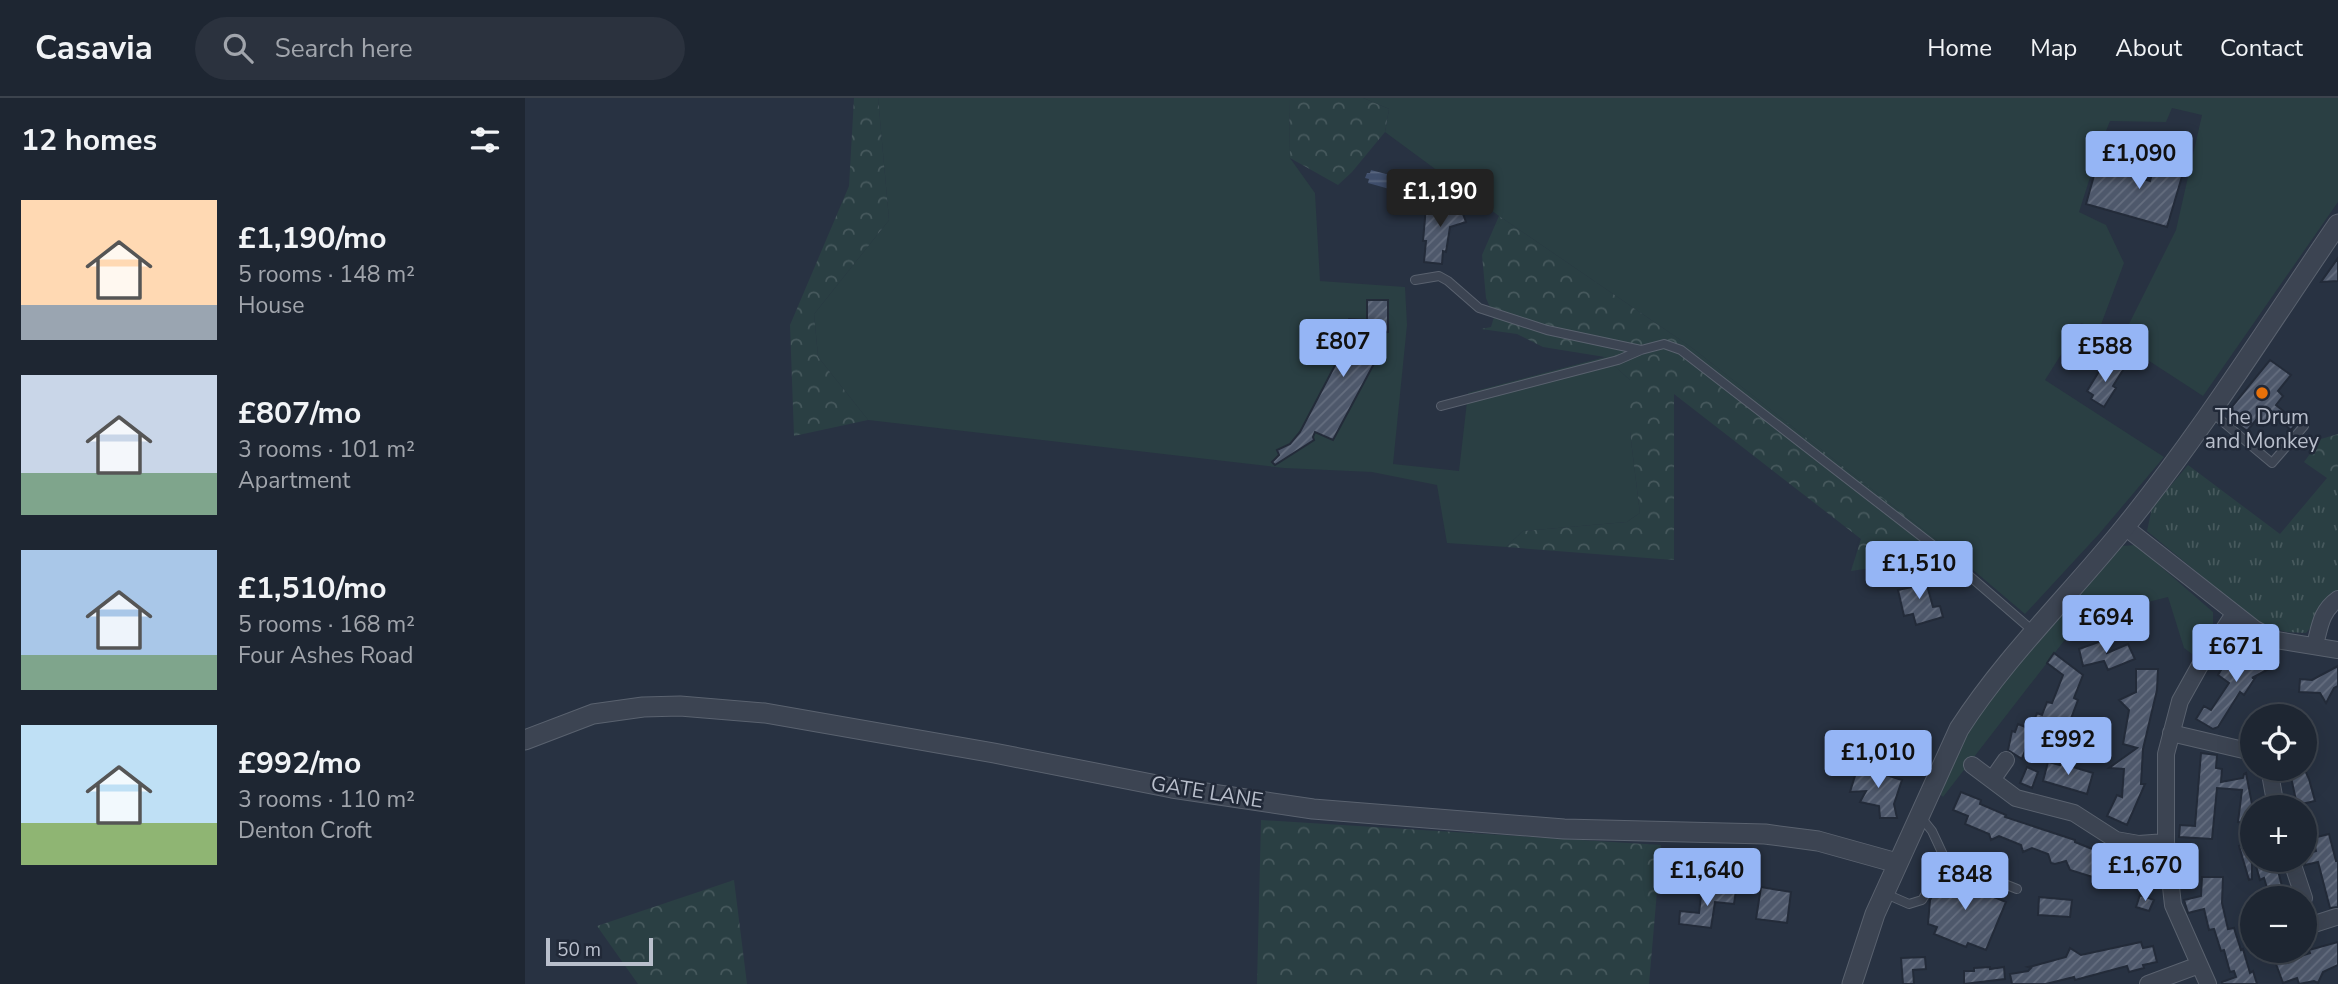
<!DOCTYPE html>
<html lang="en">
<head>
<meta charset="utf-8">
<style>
	body { margin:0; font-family:"Nunito Sans",sans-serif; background:#2b323e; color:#f1f3f6; height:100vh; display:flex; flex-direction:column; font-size:26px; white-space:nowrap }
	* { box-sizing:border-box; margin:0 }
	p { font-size:23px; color:#a1a5ac }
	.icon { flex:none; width:38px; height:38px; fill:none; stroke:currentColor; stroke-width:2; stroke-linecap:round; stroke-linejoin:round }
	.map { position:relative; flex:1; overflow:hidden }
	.panel { display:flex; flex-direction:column; background:#1e2632; width:525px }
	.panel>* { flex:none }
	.tools { position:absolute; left:1715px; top:606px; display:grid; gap:14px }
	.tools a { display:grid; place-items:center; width:77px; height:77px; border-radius:50%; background:#1e2632; box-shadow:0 7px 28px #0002,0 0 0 2px #3c434d; font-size:35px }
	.scale { position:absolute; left:21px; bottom:18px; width:107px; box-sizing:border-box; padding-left:7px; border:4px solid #b9bfcc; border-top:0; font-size:19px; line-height:24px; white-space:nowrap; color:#b9bfcc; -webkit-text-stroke:5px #212938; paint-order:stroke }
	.price { position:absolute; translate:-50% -60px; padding:0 16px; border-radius:7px; background:#95b5f5; color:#111; font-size:23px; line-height:46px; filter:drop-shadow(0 2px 4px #0008) }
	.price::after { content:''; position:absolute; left:50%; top:42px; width:21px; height:16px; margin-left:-10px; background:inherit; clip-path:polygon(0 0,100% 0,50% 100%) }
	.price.on { background:#222; color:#fff }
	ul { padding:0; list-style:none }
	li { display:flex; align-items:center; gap:21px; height:175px; padding:0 21px }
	li span { display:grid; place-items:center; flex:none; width:196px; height:140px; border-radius:0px; color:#555 }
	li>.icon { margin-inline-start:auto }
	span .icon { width:84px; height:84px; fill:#fffc; stroke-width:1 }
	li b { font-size:30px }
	h2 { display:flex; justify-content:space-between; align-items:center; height:84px; padding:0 21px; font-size:30px }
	header { display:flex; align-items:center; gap:42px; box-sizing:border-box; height:98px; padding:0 35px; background:#1e2632; border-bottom:2px solid #3c434d }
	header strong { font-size:33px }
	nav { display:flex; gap:38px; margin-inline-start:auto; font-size:24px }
	.search { width:490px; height:63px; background:#2b323e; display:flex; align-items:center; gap:18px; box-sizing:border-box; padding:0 24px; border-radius:38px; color:#a1a5ac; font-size:26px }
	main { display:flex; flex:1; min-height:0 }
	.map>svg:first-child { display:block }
	.grass { fill:#2a3f43 }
	.forest { fill:url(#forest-crowns) }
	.park { fill:url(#park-tufts) }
	.water { fill:url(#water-rules) }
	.building { fill:url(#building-hatch); stroke:#232b39; stroke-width:2 }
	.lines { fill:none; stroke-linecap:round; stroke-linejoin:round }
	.service-casing { stroke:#5a626f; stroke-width:10 }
	.minor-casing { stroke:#5a626f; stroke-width:18 }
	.tertiary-casing { stroke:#5a626f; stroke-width:21 }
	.service { stroke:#3c4452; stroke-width:8 }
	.minor { stroke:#3c4452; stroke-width:16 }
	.tertiary { stroke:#3c4452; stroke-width:19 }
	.food-dot { fill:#e8710a; stroke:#212938; stroke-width:2.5 }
	.labels { text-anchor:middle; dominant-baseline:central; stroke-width:5; stroke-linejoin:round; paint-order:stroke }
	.poi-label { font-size:21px; fill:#b9bfcc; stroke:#212938 }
	.street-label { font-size:21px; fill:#b9bfcc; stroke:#212938 }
</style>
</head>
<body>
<header>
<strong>Casavia</strong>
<div class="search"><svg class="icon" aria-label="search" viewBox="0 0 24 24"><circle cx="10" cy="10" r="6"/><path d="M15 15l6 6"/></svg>Search here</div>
<nav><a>Home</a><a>Map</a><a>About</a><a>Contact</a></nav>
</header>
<main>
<section class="panel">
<h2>12 homes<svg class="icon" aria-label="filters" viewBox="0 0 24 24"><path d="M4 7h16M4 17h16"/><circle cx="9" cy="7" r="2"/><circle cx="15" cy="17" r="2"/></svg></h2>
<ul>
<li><span style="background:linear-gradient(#ffd9b3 75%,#9aa5b1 0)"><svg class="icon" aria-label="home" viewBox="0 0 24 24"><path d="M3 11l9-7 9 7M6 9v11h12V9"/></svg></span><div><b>£1,190/mo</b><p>5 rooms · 148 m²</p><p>House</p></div></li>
<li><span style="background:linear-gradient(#c9d6e8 70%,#7fa58c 0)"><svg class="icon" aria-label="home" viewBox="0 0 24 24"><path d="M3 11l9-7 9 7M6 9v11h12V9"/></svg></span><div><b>£807/mo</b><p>3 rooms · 101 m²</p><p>Apartment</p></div></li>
<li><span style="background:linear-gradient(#a9c7e8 75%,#7fa58c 0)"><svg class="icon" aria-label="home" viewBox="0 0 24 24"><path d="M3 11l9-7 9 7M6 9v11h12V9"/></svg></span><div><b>£1,510/mo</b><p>5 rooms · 168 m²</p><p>Four Ashes Road</p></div></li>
<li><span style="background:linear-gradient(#bfe0f5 70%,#8fb573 0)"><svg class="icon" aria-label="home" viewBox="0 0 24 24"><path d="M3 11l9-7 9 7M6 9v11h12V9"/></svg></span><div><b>£992/mo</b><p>3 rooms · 110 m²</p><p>Denton Croft</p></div></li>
</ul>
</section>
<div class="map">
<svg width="1813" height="886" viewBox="0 0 1813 886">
	<defs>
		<pattern id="forest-crowns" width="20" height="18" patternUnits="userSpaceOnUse" patternTransform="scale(1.75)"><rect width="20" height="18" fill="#2a3f43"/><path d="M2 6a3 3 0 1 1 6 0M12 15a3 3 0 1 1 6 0" fill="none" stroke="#47595d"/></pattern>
		<pattern id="park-tufts" width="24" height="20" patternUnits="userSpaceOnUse" patternTransform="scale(1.75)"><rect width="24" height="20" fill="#2a3f43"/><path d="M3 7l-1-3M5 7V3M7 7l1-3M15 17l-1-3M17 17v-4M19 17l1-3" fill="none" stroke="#47595d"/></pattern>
		<pattern id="water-rules" width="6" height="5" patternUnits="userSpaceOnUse" patternTransform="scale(1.75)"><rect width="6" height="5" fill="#3f4e6b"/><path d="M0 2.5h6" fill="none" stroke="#59667f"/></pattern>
		<pattern id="building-hatch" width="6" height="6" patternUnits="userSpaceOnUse" patternTransform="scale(1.75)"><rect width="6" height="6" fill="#4e586b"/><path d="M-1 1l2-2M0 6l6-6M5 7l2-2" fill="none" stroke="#656e7f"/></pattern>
	</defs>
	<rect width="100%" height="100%" fill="#283242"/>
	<path class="grass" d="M353 0H764L765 60 790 95 795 183 880 189 882 227 868 366 934 373 943 295 1080 259 1105 282V334L1115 415 1102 424 998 433 981 449 922 445 912 387 847 374 759 370 343 322 293 259 289 216 364 122Z
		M838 0H1813V104L1678 298 1595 244 1651 132 1677 17 1647 10 1641 24 1585 23 1575 48 1554 114 1581 127 1599 165 1574 232 1556 225 1520 282 1639 359 1574 436 1500 516 1427 454 1167 250 974 118 860 34 864 11Z
		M1611 447 1688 514V527L1667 556 1659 550 1643 499 1587 513 1549 530 1418 699 1414 695 1446 628 1494 564 1595 448Z"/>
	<path class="forest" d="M329 0H353L364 122 289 216 293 259 343 322 269 338 265 227 324 88Z
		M764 0H838L864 11 860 34 827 74 813 87 765 60Z
		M974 118 1167 250 1427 454 1413 460 1326 473 1336 441 1149 296V462L981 449 998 433 1102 424 1115 415 1105 334V282L1080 259 1018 249 992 236 956 231 966 229 969 219 961 200 957 157Z
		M1813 336V380H1802L1779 364 1796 341Z
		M736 722 1136 747 1124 886H732Z
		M209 782 222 886H113L72 828Z"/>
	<path class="park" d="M1663 367 1755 436 1802 380H1813V495L1781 535 1761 534 1735 526 1622 433 1627 410Z"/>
	<path class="water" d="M846 72 872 79 868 92 843 85 844 81 840 80 842 75H845Z"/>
	<path class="building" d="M1633 56 1661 65 1642 129 1561 106 1572 67 1625 83Z
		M910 102H915L919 108 933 103 941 124 925 129 921 154 918 153 917 166 899 164 901 143H898L901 109Z
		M1813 160V183L1796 184Z
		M842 202H863V234L829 235 858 249 808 342 790 334 788 339 789 342 750 367 747 364 754 357 752 352 765 346 775 334 817 254 824 221 842 222Z
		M1745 262 1766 277 1753 293 1758 298 1751 307 1772 324 1766 332 1748 317 1738 328 1731 322 1722 333 1705 320 1709 314 1705 311Z
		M1586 265 1598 272 1588 288 1591 290 1579 309 1566 301 1568 297 1562 293 1578 267 1582 270Z
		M1398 473 1408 509 1415 508 1418 519 1391 527 1388 516 1379 518 1373 492 1387 489 1384 477Z
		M1615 513 1621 531 1604 537 1599 524 1606 522 1604 517Z
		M1579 542 1582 555 1603 546 1610 561 1583 572 1579 563 1558 568 1554 551Z
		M1745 551 1753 566 1727 580H1730L1719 597 1715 594 1693 629 1688 631 1671 621 1679 608 1686 612 1704 585 1693 577 1699 567 1696 565 1703 554 1717 563 1733 554 1735 557Z
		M1529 555 1558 577 1549 600 1553 602 1545 623 1541 621 1534 639 1507 628 1512 615 1517 617 1522 604 1527 605 1538 577 1522 565Z
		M1813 568V588L1809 590 1801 605 1795 595 1774 594 1775 581 1787 582Z
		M1611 571H1633L1632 592 1618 651 1616 686H1620L1602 727 1582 718 1592 697 1597 699 1599 671 1584 670 1612 650 1598 646 1604 612 1594 602 1611 594Z
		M1493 626 1508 632 1504 641 1517 646 1513 655 1501 650 1497 661 1483 652 1487 633 1490 634Z
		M1676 655 1692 657 1691 670 1697 671 1696 684 1718 680 1719 676 1721 675 1727 706V725L1713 724 1717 692 1692 690 1687 741 1654 739 1655 727 1670 728Z
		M1523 664 1535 667V665L1568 675 1562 696 1518 683Z
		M1333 668 1377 682 1369 706 1372 720H1355L1354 708 1335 704 1341 693 1325 694Z
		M1502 669 1513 674 1507 690 1495 685Z
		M1764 670H1779L1784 681 1790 703 1772 707Z
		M1436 694 1456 702 1455 706 1481 717 1480 719 1550 742V744L1604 766 1597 784 1579 777 1571 784 1568 779 1545 772 1541 763 1530 766 1526 765 1523 756 1507 750 1498 754 1496 747 1474 738 1466 742 1464 736 1440 726 1443 718 1428 712Z
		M1804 736 1811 763H1813V809L1805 810 1793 764 1780 767V756L1791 753 1788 740Z
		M1727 744V781L1724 782 1714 748Z
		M1729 761H1750L1760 800H1745L1739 780 1735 782Z
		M1432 775 1466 788 1462 796 1481 804 1461 852 1443 845 1441 849 1409 836 1412 829 1403 826 1405 802 1417 782 1427 787Z
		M1677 779H1698L1697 805 1703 831 1709 830 1716 852 1718 851 1725 875 1728 873 1732 886H1697V884L1711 879 1709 873 1705 874 1699 852 1696 853 1689 831 1684 832 1679 811 1663 815 1659 802 1676 798Z
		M1236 789 1266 794 1262 825 1231 821Z
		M1177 790 1211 793 1209 806 1190 804 1186 830 1154 826 1155 813 1174 815Z
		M1615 797 1629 802 1624 813 1611 809Z
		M1514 799 1547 802 1545 819 1513 817Z
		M1616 844 1618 850 1628 848 1632 864 1618 867 1619 870 1604 874 1602 868 1550 882 1549 879 1521 886H1487L1485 876 1503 873 1506 870 1503 869 1508 868 1541 859 1545 850 1556 857Z
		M1813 844V867L1798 874 1793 885 1789 883 1774 886 1772 880 1758 885 1751 866 1785 855 1784 852Z
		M1400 859 1401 871 1388 872 1389 886H1378L1376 860Z
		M1465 869V871L1479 869 1480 881 1439 886V873H1449V870Z"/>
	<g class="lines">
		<g class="service-casing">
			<path id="service" d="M890 182 914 178 923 183 954 210 1022 232 1116 252
				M916 308 1093 262 1116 252 1139 246 1156 252 1418 455 1508 533
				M1685 313 1747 365 1779 328
				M1395 718 1407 733 1421 763 1492 791
				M1361 796 1384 806 1397 802 1421 763"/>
		</g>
		<g class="minor-casing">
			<path id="minor" d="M1600 429 1730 531 1751 542 1813 552
				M1790 547C1795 528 1796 513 1813 501
				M1646 635 1727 654
				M1447 667 1491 700 1549 715 1591 742 1614 746 1641 744
				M1744 670 1751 709
				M1467 682 1481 662
				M1766 761 1779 800
				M1780 829 1811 819
				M1623 886 1674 867
				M1683 886 1648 807 1641 744V656L1655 603 1674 569 1709 516"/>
		</g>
		<g class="tertiary-casing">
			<path id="tertiary" d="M0 642 68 616 118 609 155 608 240 615 469 655 647 690 788 711 1039 731 1240 736 1293 743 1372 765
				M1327 886 1350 816 1434 631C1481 558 1545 497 1599 430 1677 334 1743 228 1813 126"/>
		</g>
		<use href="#service" class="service"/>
		<use href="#minor" class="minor"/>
		<use href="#tertiary" class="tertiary"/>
	</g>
	<circle class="food-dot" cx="1737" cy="295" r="7"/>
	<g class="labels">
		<g class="poi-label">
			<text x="1737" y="319">The Drum<tspan x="1737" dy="24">and Monkey</tspan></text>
		</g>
		<g class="street-label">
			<text transform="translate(682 694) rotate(9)">GATE LANE</text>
		</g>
	</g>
</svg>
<div class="tools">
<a><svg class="icon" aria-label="locate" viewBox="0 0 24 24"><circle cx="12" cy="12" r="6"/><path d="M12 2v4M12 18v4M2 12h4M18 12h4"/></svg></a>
<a>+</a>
<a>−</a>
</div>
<div class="scale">50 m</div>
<b class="price" style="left:1614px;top:93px">£1,090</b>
<b class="price on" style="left:915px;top:131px">£1,190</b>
<b class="price" style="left:818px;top:281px">£807</b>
<b class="price" style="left:1580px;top:286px">£588</b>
<b class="price" style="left:1394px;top:503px">£1,510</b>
<b class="price" style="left:1581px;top:557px">£694</b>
<b class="price" style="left:1711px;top:586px">£671</b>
<b class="price" style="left:1543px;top:679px">£992</b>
<b class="price" style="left:1353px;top:692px">£1,010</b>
<b class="price" style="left:1620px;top:805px">£1,670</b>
<b class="price" style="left:1182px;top:810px">£1,640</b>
<b class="price" style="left:1440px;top:814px">£848</b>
</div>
</main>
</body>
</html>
